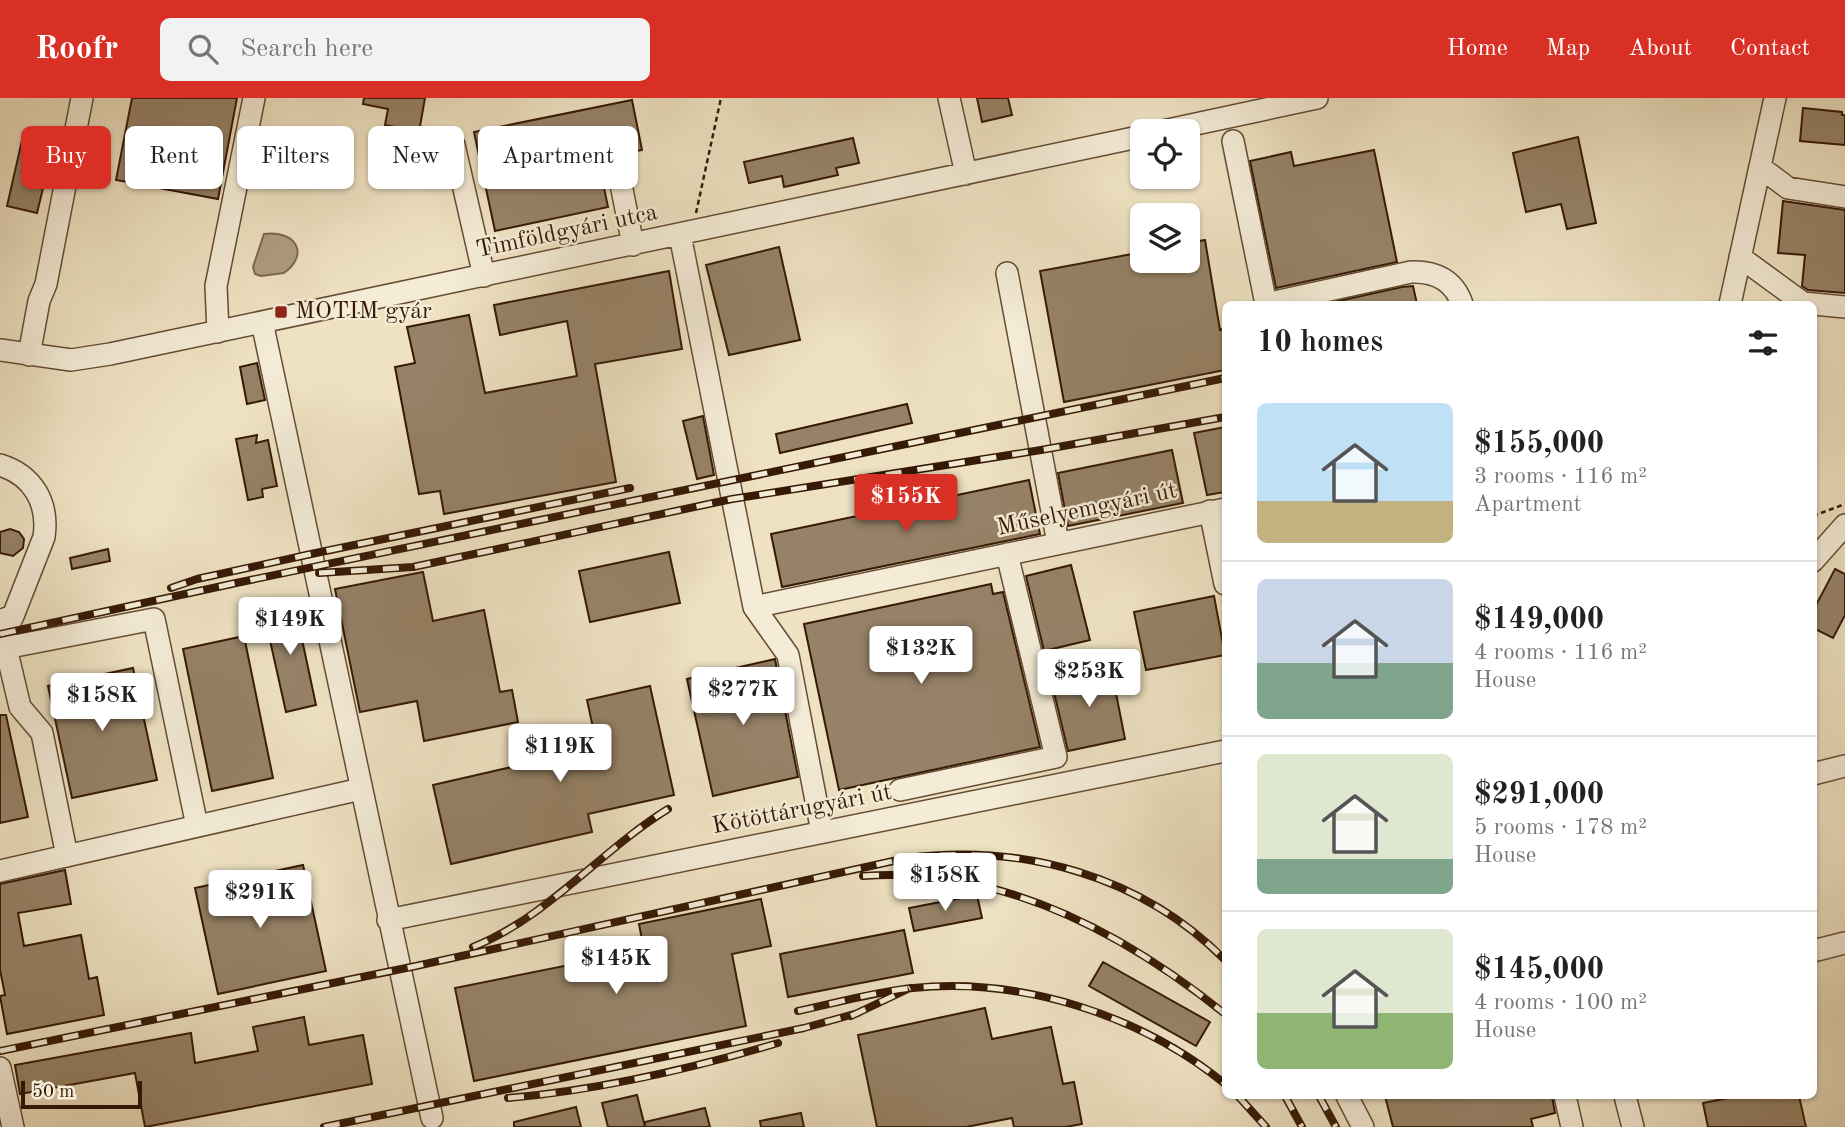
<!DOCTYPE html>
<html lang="en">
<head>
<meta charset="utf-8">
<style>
	body { margin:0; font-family:"Old Standard TT",serif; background:#f2f2f2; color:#222; height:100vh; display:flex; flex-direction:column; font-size:26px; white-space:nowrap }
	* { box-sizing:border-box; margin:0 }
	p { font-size:23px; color:#767676 }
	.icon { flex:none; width:38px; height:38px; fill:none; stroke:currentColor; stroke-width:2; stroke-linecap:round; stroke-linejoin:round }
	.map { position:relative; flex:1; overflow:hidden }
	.sheet { position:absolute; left:1222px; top:203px; width:595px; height:798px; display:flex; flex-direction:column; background:#fff; border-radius:10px; box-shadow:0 2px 5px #0004 }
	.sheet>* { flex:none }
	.banner { position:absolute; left:21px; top:28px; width:665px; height:63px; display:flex; gap:14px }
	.fabs { position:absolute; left:1130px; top:21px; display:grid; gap:14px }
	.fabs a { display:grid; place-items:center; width:70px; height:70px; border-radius:10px; background:#fff; box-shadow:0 2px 5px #0004; font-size:35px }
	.scale { position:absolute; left:21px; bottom:18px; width:121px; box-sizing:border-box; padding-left:7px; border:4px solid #371a05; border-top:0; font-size:19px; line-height:24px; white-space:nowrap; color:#371a05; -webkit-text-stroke:5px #f4ecd7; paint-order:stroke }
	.price { position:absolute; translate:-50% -60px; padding:0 16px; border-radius:7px; background:#fff; color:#222; font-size:23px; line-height:46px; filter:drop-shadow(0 2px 4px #0008) }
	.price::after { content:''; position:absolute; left:50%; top:42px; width:21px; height:16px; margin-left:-10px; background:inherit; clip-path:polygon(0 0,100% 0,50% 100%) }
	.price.selected { background:#d93025; color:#fff }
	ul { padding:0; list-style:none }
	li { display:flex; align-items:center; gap:21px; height:175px; padding:0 35px }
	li+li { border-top:2px solid #e0e0e0 }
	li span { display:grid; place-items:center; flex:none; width:196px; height:140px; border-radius:10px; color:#555 }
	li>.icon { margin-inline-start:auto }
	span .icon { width:84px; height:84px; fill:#fffc; stroke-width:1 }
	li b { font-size:30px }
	h2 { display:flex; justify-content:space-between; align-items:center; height:84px; padding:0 35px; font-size:30px }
	.tag { padding:0 24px; border-radius:10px; background:#fff; box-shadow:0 2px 5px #0004; font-size:24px; line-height:63px }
	.tag.selected { background:#d93025; color:#fff }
	header { display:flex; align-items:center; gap:42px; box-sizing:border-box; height:98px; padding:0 35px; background:#d93025; color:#fff }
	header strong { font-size:33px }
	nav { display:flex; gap:38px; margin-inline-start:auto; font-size:24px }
	.search { width:490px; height:63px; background:#f2f2f2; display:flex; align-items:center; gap:18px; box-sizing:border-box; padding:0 24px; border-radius:10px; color:#767676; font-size:26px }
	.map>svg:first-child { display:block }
	.water { fill:#b09e82; stroke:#806950; stroke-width:2 }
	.building { fill:#968267; stroke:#371a05; stroke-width:2 }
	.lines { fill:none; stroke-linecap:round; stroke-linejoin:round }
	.minor-casing { stroke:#654c34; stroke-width:24 }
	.path { stroke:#371a05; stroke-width:2.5; stroke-dasharray:5 3.5; stroke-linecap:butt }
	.minor { stroke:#f4ecd7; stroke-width:21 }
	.rail-casing { stroke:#371a05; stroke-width:8 }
	.rail { stroke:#f4ecd7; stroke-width:5; stroke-dasharray:16; stroke-linecap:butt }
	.poi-dot { fill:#8f2418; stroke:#f4ecd7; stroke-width:2.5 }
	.labels { text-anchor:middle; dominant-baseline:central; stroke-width:5; stroke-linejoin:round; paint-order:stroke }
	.street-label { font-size:24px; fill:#371a05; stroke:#f4ecd7 }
	.poi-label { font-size:24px; fill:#371a05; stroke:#f4ecd7; text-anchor:start }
</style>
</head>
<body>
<header>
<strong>Roofr</strong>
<div class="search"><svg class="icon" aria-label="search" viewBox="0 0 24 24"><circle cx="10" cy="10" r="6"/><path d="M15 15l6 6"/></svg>Search here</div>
<nav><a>Home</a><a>Map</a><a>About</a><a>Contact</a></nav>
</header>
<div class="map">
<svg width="1845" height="1029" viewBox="0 0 1845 1029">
	<rect width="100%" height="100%" fill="#eee2c2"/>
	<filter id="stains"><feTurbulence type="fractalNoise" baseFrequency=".00286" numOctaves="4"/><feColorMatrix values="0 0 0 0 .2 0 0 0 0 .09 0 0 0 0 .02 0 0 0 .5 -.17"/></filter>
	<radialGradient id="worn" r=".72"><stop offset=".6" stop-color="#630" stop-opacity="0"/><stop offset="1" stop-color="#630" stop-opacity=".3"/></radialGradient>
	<path class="water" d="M264 136C296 132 310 156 284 175L261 178 255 176 253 169Z"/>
	<path class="building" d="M132 0H237L218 101 116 82Z
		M364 0H425L419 34 385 27 388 11 363 6Z
		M977 0H1008L1012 17 982 24Z
		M632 2 642 52 627 55 621 49 613 48 607 52 603 59 598 61 608 109 495 133 474 34Z
		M1803 10 1842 14V17H1845V47L1800 43Z
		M23 38 54 45 37 115 7 108Z
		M1578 39 1596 125 1567 131 1561 106 1526 114 1513 55Z
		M853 40 859 65 836 70 838 77 784 89 782 78 749 85 744 64Z
		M1374 52 1397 164 1276 190 1250 63 1291 54 1294 68Z
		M1783 103 1845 112V195L1808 192 1802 188 1805 157 1778 155Z
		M1205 142 1220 232 1225 230V272L1064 304 1040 173 1143 154V163H1188V145Z
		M779 149 800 242 729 257 706 167Z
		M669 173 682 251 595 266 616 384 444 416 440 393 419 396 395 269 415 265 407 229 469 217 485 295 577 278 567 223 500 237 494 207Z
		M1413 188 1417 206H1325L1402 189Z
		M257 265 265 302 247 306 240 269Z
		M907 306 912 325 780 355 776 336Z
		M703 318 714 377 697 381 683 323Z
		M1225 329V394L1207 397 1194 335Z
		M257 337 256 345 268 342 277 388 262 391 263 399 248 402 236 341Z
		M1172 352 1183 405 1068 428 1058 375Z
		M1029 382 1040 436 782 489 771 436Z
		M10 431 19 434 24 441 23 450 13 458 0 455V434Z
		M108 451 110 463 72 471 70 460Z
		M669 454 680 505 590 524 579 473Z
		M1071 467 1090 542 1044 553 1026 478Z
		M1835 471 1845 476V517L1833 540 1813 530V513Z
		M423 474 433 523 484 512 500 594 512 592 518 624 424 643 417 603 360 614 335 491Z
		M991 486 993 496 1003 494 1040 649 839 692 804 526Z
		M1214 498 1225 557 1146 572 1134 514Z
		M294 504 316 607 286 614 263 511Z
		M244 538 273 680 212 693 183 551Z
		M775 561 798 679 713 698 687 581Z
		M133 570 157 682 72 700 48 588Z
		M1111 570 1125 641 1068 653 1051 582Z
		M650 588 674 697 588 716 592 734 451 766 433 687 538 663 536 652 595 639 587 602Z
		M0 617H6L28 719 0 725Z
		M303 767 326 873 218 896 195 790Z
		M65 772 71 806 18 815 24 848 81 837 89 881 97 879 104 917 7 936 0 898 5 897 0 872V786Z
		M977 797 982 820 914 833 909 810Z
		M761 801 771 848 732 856 746 928 474 983 455 890 644 852 639 826Z
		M904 832 913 875 788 899 780 856Z
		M1103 864 1210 924 1196 948 1089 888Z
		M985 910 992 941 1051 929 1063 986 1074 984 1082 1026 1065 1029H1014L1012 1020 966 1029H877L858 937Z
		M304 919 309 947 363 937 372 986 145 1029 135 975 20 996 15 967 191 935 195 965 258 953 253 929Z
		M637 997 645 1029H608L602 1005Z
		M1385 998H1552L1555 1015 1531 1021 1533 1029H1393Z
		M1738 998H1799L1806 1029H1708L1703 1005Z
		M576 1009 581 1029H514V1024Z
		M705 1010 710 1029H645V1024Z
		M801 1015 804 1029H761L760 1023Z"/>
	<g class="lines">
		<g class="minor-casing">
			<path id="minor" d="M949 0 966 76
				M1163 33 1317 0
				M1233 43 1266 206
				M454 47 484 178
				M616 61 633 147
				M1760 69 1788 90 1845 99
				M680 137 754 509 788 557 822 734
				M1740 159 1803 205 1845 209
				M1007 175 1058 445
				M1266 206 1411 174C1435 173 1454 182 1462 206
				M1730 206 1775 0
				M262 224 432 1020
				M218 234 216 188 254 0
				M0 252 71 262 110 256 1143 38
				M29 257 39 203 46 186 82 0
				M0 367C33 377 49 405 44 439L13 518 2 522
				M1210 413 1225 486
				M1813 463 1845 427
				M754 509 1225 411
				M13 518 5 535 6 550 20 609 42 635 67 758
				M0 551 154 521 197 728
				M1813 676 1845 668
				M900 692 1056 659 1007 456
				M0 773 361 691
				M388 822 1225 653
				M1813 853 1845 845
				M0 970 13 1029
				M1347 998 1363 1029
				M1565 998 1572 1029
				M1625 998 1633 1029"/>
		</g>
		<path class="path" d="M696 115 721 0
			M1813 418 1845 406"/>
		<use href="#minor" class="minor"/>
		<g class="rail-casing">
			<path id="rail" d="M319 475 413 469 732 401 1041 352 1225 319
				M171 490 197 481 311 456 630 390
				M0 536 236 485 1225 280
				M863 778C998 768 1123 834 1225 916
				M473 849C548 819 600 753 668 711
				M798 913C836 905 874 894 913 890 1021 879 1141 917 1225 986
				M851 918 910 890
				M0 953 416 868 907 760C1023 745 1142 778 1225 862
				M1238 998 1266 1029
				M1285 998 1302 1029
				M1319 998 1336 1029
				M508 1000C600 992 690 971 778 945
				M324 1029 804 930 858 915"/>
		</g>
		<use href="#rail" class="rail"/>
	</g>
	<rect class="poi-dot" x="274" y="207" width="14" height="14" rx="3.5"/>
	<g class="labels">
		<g class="street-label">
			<text transform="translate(567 134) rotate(-12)">Timföldgyári utca</text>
			<text transform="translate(1087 412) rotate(-12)">Műselyemgyári út</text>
			<text transform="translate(802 712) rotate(-11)">Kötöttárugyári út</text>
		</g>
		<g class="poi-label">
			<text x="295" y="214">MOTIM gyár</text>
		</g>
	</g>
	<rect width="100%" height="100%" filter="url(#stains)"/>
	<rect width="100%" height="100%" fill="url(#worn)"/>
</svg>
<div class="fabs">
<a><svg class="icon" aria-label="locate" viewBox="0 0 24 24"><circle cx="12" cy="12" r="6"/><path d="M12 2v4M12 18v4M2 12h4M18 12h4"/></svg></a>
<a><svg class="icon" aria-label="layers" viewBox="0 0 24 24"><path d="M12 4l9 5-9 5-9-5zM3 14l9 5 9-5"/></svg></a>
</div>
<div class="scale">50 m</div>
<b class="price selected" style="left:906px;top:436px">$155K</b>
<b class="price" style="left:290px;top:559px">$149K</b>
<b class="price" style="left:921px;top:588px">$132K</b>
<b class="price" style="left:1089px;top:611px">$253K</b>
<b class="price" style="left:743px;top:629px">$277K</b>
<b class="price" style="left:102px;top:635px">$158K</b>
<b class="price" style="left:560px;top:686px">$119K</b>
<b class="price" style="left:945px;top:815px">$158K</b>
<b class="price" style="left:260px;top:832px">$291K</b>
<b class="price" style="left:616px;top:898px">$145K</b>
<div class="banner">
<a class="tag selected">Buy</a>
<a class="tag">Rent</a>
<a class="tag">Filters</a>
<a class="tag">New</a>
<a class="tag">Apartment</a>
</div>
<section class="sheet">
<h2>10 homes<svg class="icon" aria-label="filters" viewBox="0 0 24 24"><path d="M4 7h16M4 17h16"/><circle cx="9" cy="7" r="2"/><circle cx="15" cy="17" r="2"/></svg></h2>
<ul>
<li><span style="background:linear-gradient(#bfe0f5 70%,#c2b280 0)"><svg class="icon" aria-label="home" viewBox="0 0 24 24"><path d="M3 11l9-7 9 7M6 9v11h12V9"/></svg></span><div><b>$155,000</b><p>3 rooms · 116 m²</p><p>Apartment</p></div></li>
<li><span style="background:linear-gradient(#c9d6e8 60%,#7fa58c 0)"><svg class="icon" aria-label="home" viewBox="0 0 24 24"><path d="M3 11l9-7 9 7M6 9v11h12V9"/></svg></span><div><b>$149,000</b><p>4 rooms · 116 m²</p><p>House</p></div></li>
<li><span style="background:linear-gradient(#dfe7d0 75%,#7fa58c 0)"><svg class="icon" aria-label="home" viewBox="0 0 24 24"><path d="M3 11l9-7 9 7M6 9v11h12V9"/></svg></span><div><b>$291,000</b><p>5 rooms · 178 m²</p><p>House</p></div></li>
<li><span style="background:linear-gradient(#dfe7d0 60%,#8fb573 0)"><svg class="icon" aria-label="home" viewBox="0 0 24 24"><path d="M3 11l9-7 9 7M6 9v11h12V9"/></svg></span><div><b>$145,000</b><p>4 rooms · 100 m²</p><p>House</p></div></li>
</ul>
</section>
</div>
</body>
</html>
